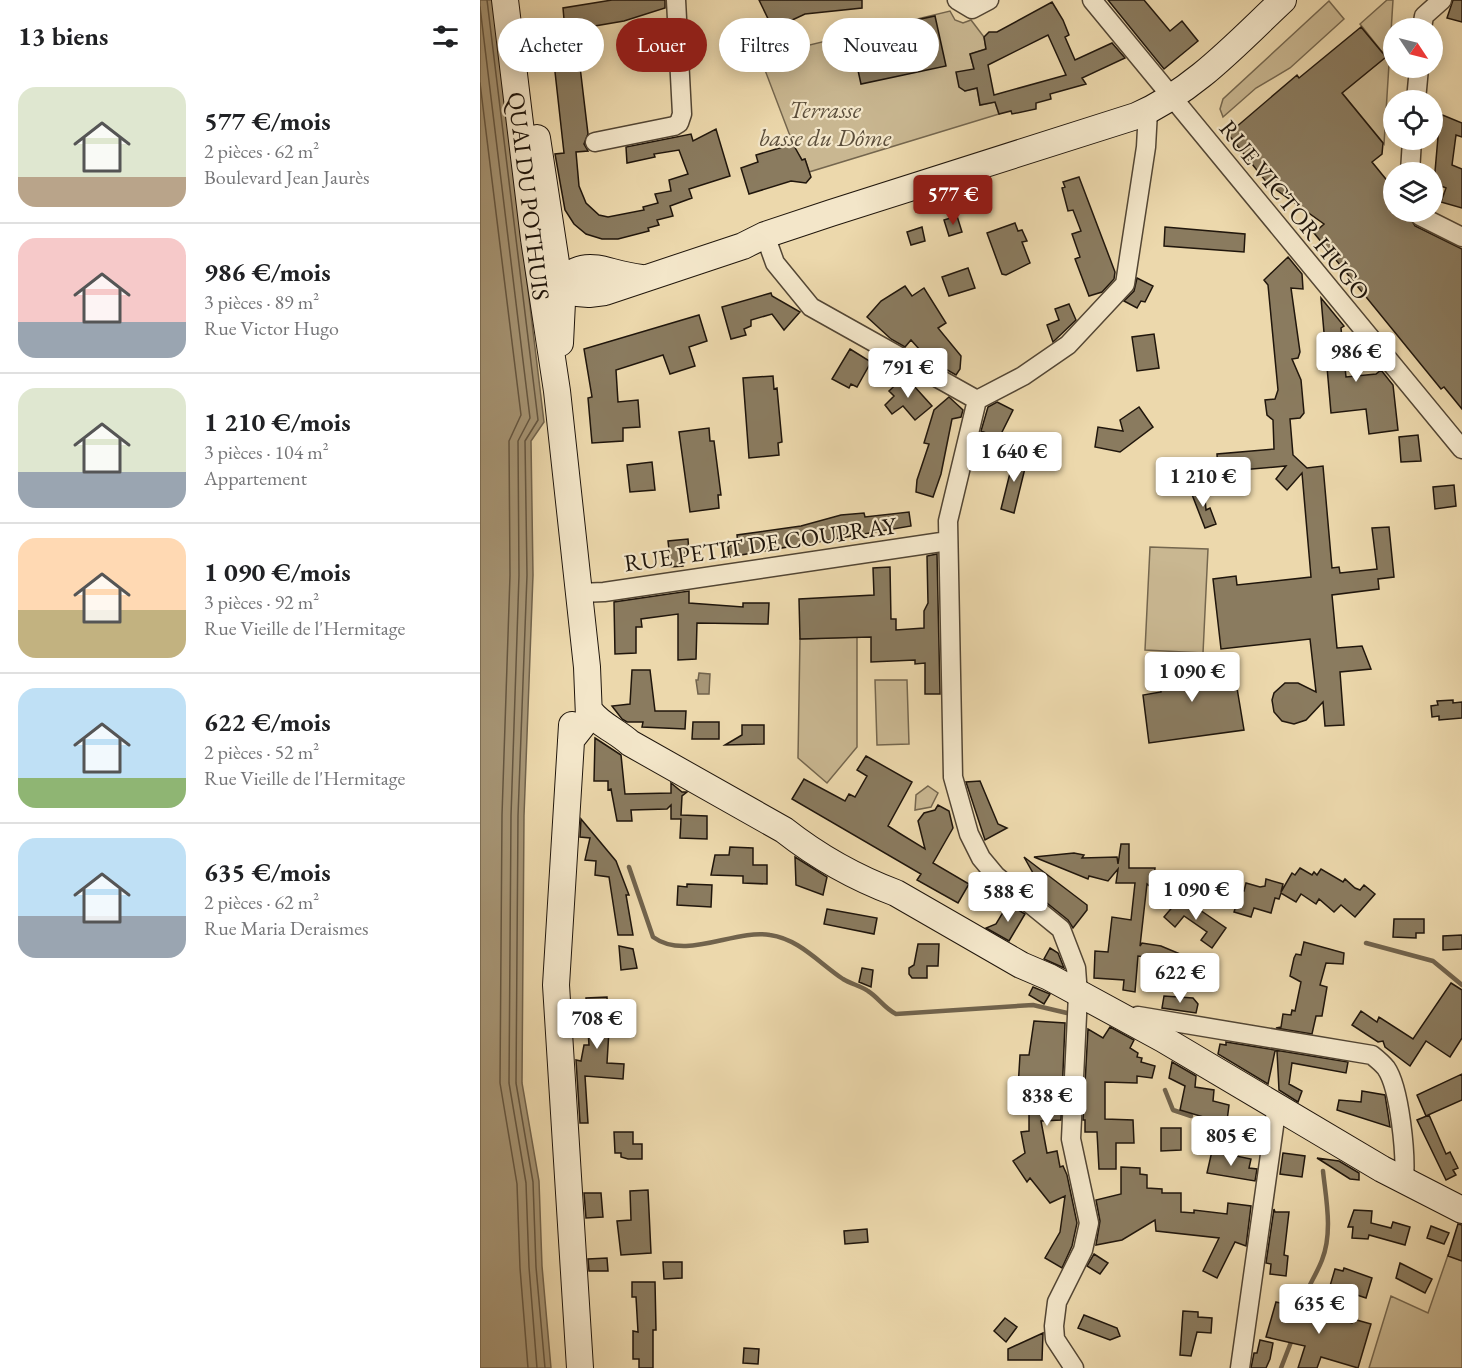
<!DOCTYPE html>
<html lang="fr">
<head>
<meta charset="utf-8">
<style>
	body { margin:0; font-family:"EB Garamond",serif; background:#f2f2f2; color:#202124; height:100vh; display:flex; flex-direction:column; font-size:22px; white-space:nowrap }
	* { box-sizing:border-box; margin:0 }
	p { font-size:20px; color:#757577 }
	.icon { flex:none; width:33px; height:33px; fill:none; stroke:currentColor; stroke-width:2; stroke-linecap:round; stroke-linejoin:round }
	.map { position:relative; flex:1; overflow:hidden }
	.panel { display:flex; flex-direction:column; background:#fff; width:480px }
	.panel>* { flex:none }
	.top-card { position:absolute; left:18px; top:18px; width:570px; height:54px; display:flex; gap:12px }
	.needle { width:39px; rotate:125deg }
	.tools { position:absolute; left:903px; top:18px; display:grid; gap:12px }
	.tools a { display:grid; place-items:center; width:60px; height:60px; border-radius:50%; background:#fff; box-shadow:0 3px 15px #0003; font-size:30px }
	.price { position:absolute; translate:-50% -51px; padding:0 14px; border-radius:6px; background:#fff; color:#222; font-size:20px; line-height:39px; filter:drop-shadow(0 2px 3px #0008) }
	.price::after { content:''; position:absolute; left:50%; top:36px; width:18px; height:14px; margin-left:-9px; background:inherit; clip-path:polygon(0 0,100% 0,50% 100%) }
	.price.current { background:#8f2418; color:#fff }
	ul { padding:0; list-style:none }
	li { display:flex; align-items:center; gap:18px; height:150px; padding:0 18px }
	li+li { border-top:2px solid #e0e0e0 }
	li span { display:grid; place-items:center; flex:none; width:168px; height:120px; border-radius:18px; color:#555 }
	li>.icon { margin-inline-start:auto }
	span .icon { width:72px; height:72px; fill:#fffc; stroke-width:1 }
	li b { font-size:26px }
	h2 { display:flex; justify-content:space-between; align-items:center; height:72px; padding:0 18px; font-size:26px }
	.tag { padding:0 21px; border-radius:27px; background:#fff; box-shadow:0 3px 15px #0003; font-size:21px; line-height:54px }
	.tag.current { background:#8f2418; color:#fff }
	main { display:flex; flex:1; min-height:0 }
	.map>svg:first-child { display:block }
	.green { fill:#c9b791; stroke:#74664e; stroke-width:1.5 }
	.water { fill:#a79676; stroke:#71634c; stroke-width:1.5 }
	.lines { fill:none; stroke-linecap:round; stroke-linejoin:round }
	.shore { stroke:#645641; stroke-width:1.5 }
	.stream { stroke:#71634c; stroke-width:4.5 }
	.building { fill:#8a7b5f; stroke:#20160c; stroke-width:1.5; fill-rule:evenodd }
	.minor-casing { stroke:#534634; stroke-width:21 }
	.secondary-casing { stroke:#20160c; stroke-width:28 }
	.minor { stroke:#f3e6c9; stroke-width:18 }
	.secondary { stroke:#f3e6c9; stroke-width:26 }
	.labels { text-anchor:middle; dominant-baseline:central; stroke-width:4.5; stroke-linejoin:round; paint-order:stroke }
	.park-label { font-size:24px; font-style:italic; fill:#5b4e3b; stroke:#f3e6c9 }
	.street-label { font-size:24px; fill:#20160c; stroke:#f3e6c9 }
</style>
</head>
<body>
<main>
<section class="panel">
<h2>13 biens<svg class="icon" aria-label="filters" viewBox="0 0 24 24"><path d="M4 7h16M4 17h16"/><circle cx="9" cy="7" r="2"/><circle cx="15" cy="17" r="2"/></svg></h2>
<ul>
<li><span style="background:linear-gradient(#dfe7d0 75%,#b9a48a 0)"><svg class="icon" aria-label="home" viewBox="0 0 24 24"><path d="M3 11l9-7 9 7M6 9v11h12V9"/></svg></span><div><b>577 €/mois</b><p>2 pièces · 62 m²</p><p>Boulevard Jean Jaurès</p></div></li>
<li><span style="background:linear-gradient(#f6c9c9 70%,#9aa5b1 0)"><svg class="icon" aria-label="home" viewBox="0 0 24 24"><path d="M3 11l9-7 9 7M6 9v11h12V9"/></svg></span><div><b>986 €/mois</b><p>3 pièces · 89 m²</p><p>Rue Victor Hugo</p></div></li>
<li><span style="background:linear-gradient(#dfe7d0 70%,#9aa5b1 0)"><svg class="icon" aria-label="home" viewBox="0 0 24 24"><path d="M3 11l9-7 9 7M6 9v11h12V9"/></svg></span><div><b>1 210 €/mois</b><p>3 pièces · 104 m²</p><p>Appartement</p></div></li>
<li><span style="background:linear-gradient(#ffd9b3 60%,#c2b280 0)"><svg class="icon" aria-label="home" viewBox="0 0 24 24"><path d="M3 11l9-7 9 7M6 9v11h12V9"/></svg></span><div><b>1 090 €/mois</b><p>3 pièces · 92 m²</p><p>Rue Vieille de l'Hermitage</p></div></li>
<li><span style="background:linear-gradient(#bfe0f5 75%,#8fb573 0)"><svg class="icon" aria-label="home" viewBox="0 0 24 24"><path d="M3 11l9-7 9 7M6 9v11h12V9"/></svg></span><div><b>622 €/mois</b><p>2 pièces · 52 m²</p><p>Rue Vieille de l'Hermitage</p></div></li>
<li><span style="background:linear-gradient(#bfe0f5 65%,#9aa5b1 0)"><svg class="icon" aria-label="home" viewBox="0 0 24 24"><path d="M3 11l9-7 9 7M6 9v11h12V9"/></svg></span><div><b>635 €/mois</b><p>2 pièces · 62 m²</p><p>Rue Maria Deraismes</p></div></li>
</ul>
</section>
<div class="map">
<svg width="982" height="1368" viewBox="0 0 982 1368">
	<rect width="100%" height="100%" fill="#ecd8ac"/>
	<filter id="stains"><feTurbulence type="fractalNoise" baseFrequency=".00333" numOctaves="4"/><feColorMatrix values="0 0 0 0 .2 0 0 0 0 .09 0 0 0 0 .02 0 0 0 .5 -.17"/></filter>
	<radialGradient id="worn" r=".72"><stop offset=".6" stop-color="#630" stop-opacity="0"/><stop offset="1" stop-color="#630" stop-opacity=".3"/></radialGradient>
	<path class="green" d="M907 0H913L904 144 862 93 906 57 880 24Z
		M849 1 864 19 810 68 776 88 743 117 740 109 743 99Z
		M470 11 475 20 483 23 491 20 504 37 506 49 490 54 494 69 485 91 497 88 500 105 515 102 519 114 329 172 325 159 322 160 315 149 280 57Z
		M670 547 728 549 723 653 665 650Z
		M377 637V747L347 783 318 758 320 639Z
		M395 680H427L429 744 397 745Z
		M448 786 458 793 451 807 435 810 436 795Z
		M968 1255 982 1261V1368H889L911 1296 948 1313Z"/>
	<path class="water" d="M0 0H13L64 422 51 441 53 575 44 816 42 1083 59 1181 62 1266 71 1368H0Z
		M219 673 230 674 229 694H218L216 680H218Z"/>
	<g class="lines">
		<path class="shore" d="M7 0 58 420 45 441 47 575 38 816 36 1083 53 1182 56 1267 65 1368
			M0 7 50 418 38 441 39 575 31 816 29 1083 46 1183 49 1267 57 1368
			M0 83 41 415 29 441 30 575 22 815 20 1083 37 1184 40 1268 48 1368"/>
		<path class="stream" d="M149 867 173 937C206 961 254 929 290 935 319 939 339 963 363 979 371 984 381 986 388 991 399 998 404 1008 416 1014L553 1005 587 1013
			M886 943 953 961 982 985
			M685 1090 693 1110 711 1116
			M746 1126 786 1135
			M819 1311C824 1292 835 1278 842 1260 853 1232 846 1199 843 1171
			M801 1368 813 1337"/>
	</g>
	<path class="building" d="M132 0H185V8L144 21 85 31 83 8Z
		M279 0H382V8L325 14 293 29Z
		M628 0H664L690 31 702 21 718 41 684 69Z
		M973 0H982V22L967 18Z
		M572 2 583 20 589 35 585 37 595 60 632 43 645 58 602 78 606 84 570 94 571 99 556 103V109L532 114 531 111 519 114 515 102 500 105 497 88 485 91 479 87 476 72 494 69 490 54 506 49 504 37 509 32H517ZM568 35 586 75 514 95 508 65Z
		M455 16 466 66 381 84 370 34Z
		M881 27 906 57 862 93 903 143 902 154 892 162 914 189V212H927L935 226 982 249V409L964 387 961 389 834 233 844 224 788 184 748 134 817 75 819 78Z
		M96 33 108 134 104 144 108 151 96 152 99 186 106 203 119 215 128 217 164 210 163 207 178 203 175 194 191 191 189 180 208 174 199 150 174 154 175 157 147 163 146 147 211 134 213 141 236 129 250 176 209 189 212 198 190 206 193 216 177 220 179 225 168 228 169 231 138 239H122L106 234 94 224 85 210 75 154 84 153 71 36Z
		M960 114 982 123V137L976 135 972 165 982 169V208L961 202 966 188 954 183Z
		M313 144 322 160 325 159 331 177 326 183 311 181 269 194 261 168 278 162 276 155Z
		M599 177 635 272 634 279 622 292 609 296 595 259 600 257 592 234 601 231 593 210 588 211 582 188 585 187 583 182Z
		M477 216 482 232 469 236 464 220Z
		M535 223 538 231 542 230 547 241 542 242 550 263 526 275 522 274 507 233Z
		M442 227 445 241 431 245 427 232Z
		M685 227 765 234 764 252 684 246Z
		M808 257 822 274 823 289 811 288 820 352 818 358 812 359 821 380 824 413 820 418 810 419 813 455 827 468 843 466 852 568 859 567 860 573 897 569 892 528 909 527 914 577 898 579 899 589 852 595 857 648 882 646 891 669 860 672 864 725 845 726 843 702 826 720 814 724 802 721 794 712 792 700 794 693 805 683H818L836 692 830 639 741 649 733 579 756 576 757 585 831 577 822 473 807 490 796 479 806 466 738 472 737 454 794 449 793 420 787 415 785 400 795 399 798 390 788 285 784 280Z
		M488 268 495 288 469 296 462 277Z
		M657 278 673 286 665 302 661 301 657 308 644 301 654 291Z
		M425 286 432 296 444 288 466 323 458 328 481 356 480 369 476 375 448 359 431 340 425 347 411 339 387 317 401 301Z
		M291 293 292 296 320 312 304 330 292 314 271 320V326L264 329 266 335 251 339 242 307Z
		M841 298 864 326 861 328 866 377 896 374 901 370 913 385 918 430 889 434 886 409 851 413Z
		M589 304 596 320 573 342 567 325 579 320 575 309Z
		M219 315 227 341 209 347 215 366 190 374 183 355 136 370 138 402 158 400 160 427 143 428V441L112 443 108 398 112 397 104 349Z
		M674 334 679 368 657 371 652 337Z
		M370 349 391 362 377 387 371 384 369 388 352 379Z
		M293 376 294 389 297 388 302 442 298 443 299 455 269 458 263 378Z
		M425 376 452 406 435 420 423 406 412 414 405 405 414 396 409 391Z
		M469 397 483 410 481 417 472 419 461 474 453 497 436 492 437 480 449 444 444 443 454 410Z
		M517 402 533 410 519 438 501 431 508 407Z
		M659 407 673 427 640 452 615 447 618 427 643 431 640 420Z
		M229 428 230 441H234L241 495H238L239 508 210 512 199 432Z
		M938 435 941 461 921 462 919 437Z
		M535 453 548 456 534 513 521 509Z
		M172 462 175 490 150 492 147 465Z
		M974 485 976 506 955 509 953 487Z
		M724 487 726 510 730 508 736 524 725 528 711 492Z
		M429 512 431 526 249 557 248 546 258 544 257 535 321 526 361 515 384 513 385 517Z
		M208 539 209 553H202L203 566 191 567 188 541Z
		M457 554 460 694H445V663L435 664V660L391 662V637L320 639 319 599 394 595 393 568 410 567 411 619H416V630L444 628V611L448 603 447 556Z
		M209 591V603L263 607V603H289L288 624 217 623 216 659 198 660V614L161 619 162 627H156V653L135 654 134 602Z
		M734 658 738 685 756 682 764 730 669 743 663 695 681 692 678 665Z
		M152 670H170L175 711H206L205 729 162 727 163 722H147L142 719 132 706 150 704Z
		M973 700V703L982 702V718L959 720V716L952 717 951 706 958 705 957 701Z
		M213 722H239V739H212Z
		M262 725H284V744L245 745 262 735Z
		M115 738 141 755 145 794 191 793V783L202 792H207L202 796 201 815 227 816V839L200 838 201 819H191V805L187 809 151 810 152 821H137L131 789 128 790V781H114Z
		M386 756 432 782 408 826 419 833 445 849 438 821 444 813 455 810 458 805 469 811 473 828 453 863 489 884 478 903 437 880 441 874 312 799 324 779 365 801 369 794 375 797 387 776 377 770Z
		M500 781 518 824 527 828 505 840 486 782Z
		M101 819 136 861 149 895H146L153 935H138L129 877 115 875 116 861 105 860 110 838 100 837Z
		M641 844H649V868H675L673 889 667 884 660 946 662 943 681 946 712 959 711 963 702 962 722 974 729 988 718 990 691 973 687 967 692 960 658 956 655 992 643 990 644 980 614 978 615 951 628 952 632 917 651 920 655 883H636L638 869 628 881 609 876 608 879 554 857 594 853 604 855 602 858 637 857 638 864Z
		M250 847 273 848V865H287V884L263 883V876L231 875 235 855H249Z
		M315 857 347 877 343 895 316 885Z
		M544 857 607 905V910L593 928 588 920 552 891 558 882Z
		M820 868 832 875 834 872 837 875 841 869 863 882 865 879 875 888 880 890 884 885 895 894 875 917 861 905 854 912 839 899 836 904 821 894 816 902 801 893 799 899 795 898 791 913 774 908 771 917 754 912 761 890 764 891 766 883 780 887 785 886 786 879 803 884 801 892 812 873 815 875Z
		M207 884 232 885 231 907 197 905 198 886 207 887Z
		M701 897 746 928 732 948 721 940 727 932 704 916 695 927 684 917Z
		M528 904 545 914 529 941 506 928 516 924Z
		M347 909 397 918 394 934 344 924Z
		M914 919H944V933H936V938L913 937Z
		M982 935V949L963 950V936Z
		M824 942 864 953 863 964 846 963 840 985 847 987 842 1016H836L832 1034 796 1028 801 1027 803 1014 811 1015 812 1010 815 1011 821 982 810 976 814 958 816 954 821 955Z
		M438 944H459L458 966H447V978H432L429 974V968L434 965Z
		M139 946 153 949 157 968 141 970Z
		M570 948 578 953 584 968 564 959Z
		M382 968 393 970 391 987 379 982Z
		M971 983 982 990V1038L970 1057 946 1041 930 1066 905 1047 903 1041 898 1042 872 1025 881 1011 897 1022 899 1017 933 1039Z
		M553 987 570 994 564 1004 549 995Z
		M684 996 713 998 718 1004 716 1013 682 1008Z
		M127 997 128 1016H140L141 1029 129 1030 127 1063 144 1064 143 1079 105 1076 108 1123H100L96 1060 101 1061 104 1045H109L106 998Z
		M554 1021 585 1023 581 1120 561 1121 567 1153 577 1151 580 1167 583 1166 587 1175 597 1223 592 1246 582 1268 565 1258 580 1232 585 1196 570 1203 550 1178 547 1182 533 1161 545 1153 541 1132 549 1131V1088H538L540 1055H549Z
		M630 1027 654 1040 650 1048 658 1053 657 1057 662 1058 661 1062 675 1066 672 1078 657 1076V1083L625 1082V1119L653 1120 654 1143H636V1169H619L617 1132H605V1120H603L608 1029 623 1038Z
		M746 1042 868 1062 866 1073 812 1063 809 1084 822 1091 818 1102 799 1090 797 1051H795L788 1084 738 1054 740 1044 746 1045Z
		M692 1062 716 1076 715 1087 734 1090 733 1101 749 1105 747 1121 730 1119 700 1110 705 1086 689 1078Z
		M982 1074V1100L946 1116 937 1095Z
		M882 1091 905 1095 910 1127 857 1110 859 1100 881 1102Z
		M949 1115 966 1154 970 1152 978 1168 973 1170 976 1175 966 1180 937 1120Z
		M681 1128H701V1150L681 1151Z
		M134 1132H153V1144H162V1159H148L141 1157V1153H135Z
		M732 1151 771 1159 769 1168 777 1169 775 1181 727 1173Z
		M803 1153 825 1156 822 1177 800 1174Z
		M837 1158 859 1161 879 1173V1180L870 1179Z
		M641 1167 660 1168V1174L667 1175V1188L682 1189V1193H701V1212L714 1213V1210L747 1214 748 1203 771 1206 766 1246 755 1242 737 1278 723 1271 739 1238 676 1231 675 1220 642 1240 616 1245 620 1221 616 1200 641 1194Z
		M168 1190 171 1253 141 1255 137 1221 151 1220 150 1191Z
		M104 1193H121L123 1217 106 1218Z
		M794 1209 795 1212H809L804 1255 808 1256 806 1276 790 1274 791 1264 786 1263Z
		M874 1210 892 1211 891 1223 911 1228 913 1222 930 1227 925 1245 889 1235 888 1239 872 1238 873 1227H868Z
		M978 1224 982 1225V1261L968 1256Z
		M951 1226 969 1233 964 1244 947 1238Z
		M387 1229 388 1242 365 1244 364 1231Z
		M614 1254 628 1263 620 1274 607 1266Z
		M127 1258 128 1271H109L108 1259Z
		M183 1262H202V1278L184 1279Z
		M920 1263 952 1279 945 1293 916 1278Z
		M864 1268 892 1278 886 1298 850 1286 855 1269 863 1271Z
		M152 1282H175L176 1330H173V1368H159V1359H153V1331L158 1332 156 1297H152Z
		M796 1302 836 1311 872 1323 873 1319 891 1324 878 1368 841 1357 837 1368H818L825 1346 786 1337Z
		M703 1311 718 1312V1317L732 1318 731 1333 717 1332 711 1356 700 1355Z
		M604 1315 637 1328 640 1336 630 1340 598 1328Z
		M525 1318 537 1327 526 1342 514 1331Z
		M563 1333 562 1360H528V1349Z
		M780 1340 793 1343 790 1359 786 1368H771L774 1353H777Z
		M264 1348 279 1349 278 1364 263 1363Z"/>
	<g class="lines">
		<g class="minor-casing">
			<path id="minor" d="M477 0 492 9 509 0
				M612 0 982 449
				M942 28 944 16 962 0
				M936 100 939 68
				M115 142 194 126 199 123 202 114 196 0
				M930 172 932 140
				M938 212 940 216 982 237
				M285 235 295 263 331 307 497 400 468 521 473 777 489 834 501 858 516 876 581 929 596 968 598 995 591 1139 609 1223 603 1250 577 1302 574 1326 575 1339 594 1368
				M497 400 543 376 588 345 645 284 666 147 668 111
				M99 593 124 592 468 541
				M653 1023 658 1016 892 1055C897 1059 902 1063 906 1068 920 1088 926 1155 924 1179
				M760 1368 797 1105"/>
		</g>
		<g class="secondary-casing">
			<path id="secondary" d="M25 0 54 239 77 391 107 667 109 717 91 740
				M57 138 82 302 80 343
				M54 239 67 266 79 282 97 293 109 294 125 292 263 246 285 235 351 213 656 116C714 91 758 42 803 0
				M70 291C107 253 116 272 161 278
				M110 711C120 725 137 731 150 743L304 830C337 856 376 878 416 893L541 965 569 977 683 1039 902 1169 982 1210
				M92 725 76 985 100 1368"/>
		</g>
		<use href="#minor" class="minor"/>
		<use href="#secondary" class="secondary"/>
	</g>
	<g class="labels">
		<g class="park-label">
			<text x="345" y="109">Terrasse<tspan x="345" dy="28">basse du Dôme</tspan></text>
		</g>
		<g class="street-label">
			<text transform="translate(49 196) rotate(83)">QUAI DU POTHUIS</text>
			<text transform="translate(815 210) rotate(51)">RUE VICTOR HUGO</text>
			<text transform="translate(280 544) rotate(-8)">RUE PETIT DE COUPRAY</text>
		</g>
	</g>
	<rect width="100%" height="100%" filter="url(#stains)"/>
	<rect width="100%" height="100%" fill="url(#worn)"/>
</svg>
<div class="tools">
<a><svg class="needle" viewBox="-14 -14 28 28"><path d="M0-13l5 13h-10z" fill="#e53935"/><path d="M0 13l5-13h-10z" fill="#757577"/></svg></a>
<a><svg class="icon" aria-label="locate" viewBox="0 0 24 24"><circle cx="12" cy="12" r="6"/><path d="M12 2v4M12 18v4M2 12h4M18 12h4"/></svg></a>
<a><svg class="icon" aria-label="layers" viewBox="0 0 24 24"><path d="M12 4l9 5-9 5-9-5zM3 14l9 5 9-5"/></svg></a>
</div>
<b class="price current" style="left:473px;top:226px">577 €</b>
<b class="price" style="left:876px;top:383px">986 €</b>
<b class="price" style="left:428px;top:399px">791 €</b>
<b class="price" style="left:534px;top:483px">1 640 €</b>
<b class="price" style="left:723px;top:508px">1 210 €</b>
<b class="price" style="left:712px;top:703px">1 090 €</b>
<b class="price" style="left:716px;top:921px">1 090 €</b>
<b class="price" style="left:528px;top:923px">588 €</b>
<b class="price" style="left:700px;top:1004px">622 €</b>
<b class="price" style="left:117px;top:1050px">708 €</b>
<b class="price" style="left:567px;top:1127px">838 €</b>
<b class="price" style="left:751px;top:1167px">805 €</b>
<b class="price" style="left:839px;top:1335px">635 €</b>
<div class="top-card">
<a class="tag">Acheter</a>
<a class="tag current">Louer</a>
<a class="tag">Filtres</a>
<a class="tag">Nouveau</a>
</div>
</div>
</main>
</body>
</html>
